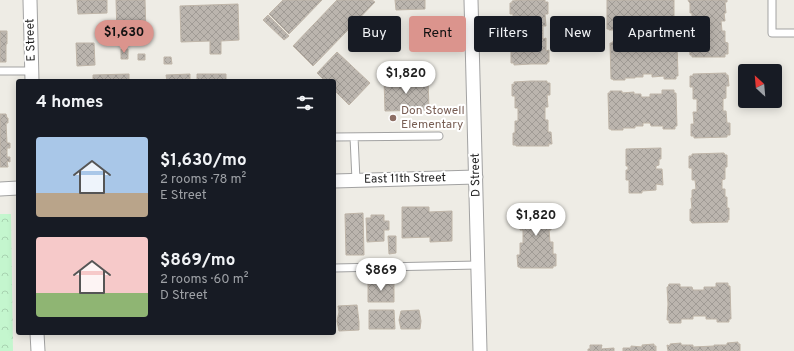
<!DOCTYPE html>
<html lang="en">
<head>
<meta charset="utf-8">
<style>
	body { margin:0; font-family:Overpass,sans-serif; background:#242831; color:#f1f3f6; height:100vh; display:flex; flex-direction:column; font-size:15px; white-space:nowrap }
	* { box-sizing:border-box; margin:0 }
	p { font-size:13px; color:#9ea1a6 }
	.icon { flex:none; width:22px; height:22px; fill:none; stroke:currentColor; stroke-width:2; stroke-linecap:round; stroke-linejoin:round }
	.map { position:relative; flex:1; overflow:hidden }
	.drawer { position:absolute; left:16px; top:79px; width:320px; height:256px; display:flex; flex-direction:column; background:#171b24; border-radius:4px; box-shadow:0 2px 10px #0003 }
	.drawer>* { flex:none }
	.guide { position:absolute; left:348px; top:16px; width:380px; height:36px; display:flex; gap:8px }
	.needle { width:26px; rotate:334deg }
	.fabs { position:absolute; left:738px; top:64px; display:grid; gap:8px }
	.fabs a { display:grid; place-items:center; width:44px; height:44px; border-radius:4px; background:#171b24; box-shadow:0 2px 10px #0003; font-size:20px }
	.price { position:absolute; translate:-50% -34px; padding:0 9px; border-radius:14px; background:#fff; color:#222; font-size:13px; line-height:26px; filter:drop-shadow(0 1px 2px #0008) }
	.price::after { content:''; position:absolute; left:50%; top:24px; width:12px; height:9px; margin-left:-6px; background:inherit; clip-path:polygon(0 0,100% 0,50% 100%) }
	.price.selected { background:#db948d; color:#111 }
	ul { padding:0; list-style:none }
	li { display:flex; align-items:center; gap:12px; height:100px; padding:0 20px }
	li span { display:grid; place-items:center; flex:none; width:112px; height:80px; border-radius:4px; color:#555 }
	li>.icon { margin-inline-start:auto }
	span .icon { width:48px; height:48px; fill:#fffc; stroke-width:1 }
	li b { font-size:17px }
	h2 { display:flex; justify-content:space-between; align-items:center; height:48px; padding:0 20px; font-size:17px }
	.pill { padding:0 14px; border-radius:4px; background:#171b24; box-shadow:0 2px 10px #0003; font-size:14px; line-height:36px }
	.pill.selected { background:#db948d; color:#111 }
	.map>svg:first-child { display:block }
	.park { fill:url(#park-crowns) }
	.building { fill:url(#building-cross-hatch); stroke:#bfb5a8 }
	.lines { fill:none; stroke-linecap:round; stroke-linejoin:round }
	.lane-casing { stroke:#a2a2a2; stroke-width:9 }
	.street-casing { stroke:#a2a2a2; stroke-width:15 }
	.lane { stroke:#fff; stroke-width:7 }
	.street { stroke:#fff; stroke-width:13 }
	.education-dot { fill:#8d6e63; stroke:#fff; stroke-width:1.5 }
	.labels { text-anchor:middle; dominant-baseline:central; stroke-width:4; stroke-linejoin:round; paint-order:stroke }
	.street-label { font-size:12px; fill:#1e1e1e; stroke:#fff }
	.education-label { font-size:12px; fill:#785e54; stroke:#fff; text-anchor:start }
</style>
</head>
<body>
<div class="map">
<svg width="794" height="351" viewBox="0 0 794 351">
	<defs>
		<pattern id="park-crowns" width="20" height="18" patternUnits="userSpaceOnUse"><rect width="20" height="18" fill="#c4f6ce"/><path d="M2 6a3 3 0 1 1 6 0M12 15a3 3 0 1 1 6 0" fill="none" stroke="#a8d2b0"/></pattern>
		<pattern id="building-cross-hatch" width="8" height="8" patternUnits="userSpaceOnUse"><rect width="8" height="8" fill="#bbb5ae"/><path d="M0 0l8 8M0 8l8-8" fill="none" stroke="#a09b95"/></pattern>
	</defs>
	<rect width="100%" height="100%" fill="#eeece5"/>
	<path class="park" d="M0 214H11L13 351H0Z"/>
	<path class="building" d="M77 0H107V13L78 14Z
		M116 0H145L146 33 117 34Z
		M283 0H322L289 34 269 14Z
		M337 0H372L375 2 313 66 293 46Z
		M395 0H425V9L396 10Z
		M521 0H545V2H548V14H545L546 26H543V39L546 38V51L549 50V62H547V64H531L514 65V63H511V52L514 51 513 39H517L516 26H513V14H510V3H512V1Z
		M607 0H674V26H672L673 29H661V27H649V24H639V27H631V29H619V30H609V29H607Z
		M688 0H727V2H725L726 13H724L725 21H721L722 31H725V42L728 43V54H725V57H692V55H690L689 43H692V31H695V22H692V13H690V3L689 2Z
		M238 4 239 40 221 41V54H210V41L181 42 180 6Z
		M268 15 289 36 284 40 263 20Z
		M0 31H7V44H6V62H0Z
		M675 40V43H677L678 76H676V79H664V76L652 77V74H643V77H635V78H625V80H613V79H611L610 43H612V42L622 41V43H633V44H643L642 47H652L651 44H663V41Z
		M76 43H94L95 65 77 66Z
		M121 49H128V59H121Z
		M337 52 370 83 349 105 334 90V81H325L317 73Z
		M138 54H145V60H138Z
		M164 57H171L172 64H164Z
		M726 73V75H728L729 86H726V98L723 99V111H726L727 123H730V135H727V137L694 138V136H691V124H694L693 112H697V99H693V87H690V76H693V74Z
		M129 74V81H93V75Z
		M190 74V81H167L166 75Z
		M197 74H226V81H197Z
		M428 79 429 110 385 111 384 80Z
		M531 81H547V83H550V95H547L548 107H545V120H548V132H551L552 144H548L549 146H516V145H513V133H515V121H518V108H515V96H512V84L514 85V82Z
		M662 90H674V93H676L677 126H675V129H663V126H651L650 123H643V126H635V128H623V130H611V129H609L608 93H610V91H622V93L634 92V94H641V97H650V94H662Z
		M0 114H6L7 118H8V123H6L7 143H10V148H7V157H10V162L7 161 8 167H0Z
		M661 148V159H659V165L656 166V169H662L663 185 656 184V190L642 191V193H629V180H626V170H628V166H626V149Z
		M724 153 725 155H727V167H725V179L722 180V189H725V197H727V208H729V220H727L728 222 692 223 691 221H690V209H692L691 198H692V190L696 189 695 180H692V168H689V156H692V154Z
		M550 204V206H553V218H551V230H549L550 242H553V254H556V266H553V268H520V267H518L517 255H520V243H523V230H520L519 218H517L516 207 517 205Z
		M402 207H429V212L452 211V241L430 242V237L402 238Z
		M363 213 364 255H346L345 214Z
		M371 215H384V221H389V230H384V241L367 242 366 218H371Z
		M388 236H396V253L389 254Z
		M368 282 394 283V302H368Z
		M716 283H728V286H730L731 319H729V322H717V319H706V316H693V319H681V323H669V320H667L668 304 667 287H668L669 284H680V287H692L693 290H704V287H716Z
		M357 305 359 322V330L339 331 337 321 339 312 338 306Z
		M369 310H394L395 329H369Z
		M419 310 421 321 420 329H401L399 320 401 311Z
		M738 342V344H740V351H668L667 345 670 346V344L681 343V345H693V347L714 346V345H727V343Z
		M654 344V346H656V351H623V348H631V346L642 347V345Z
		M590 345H602L601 349 614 348V351H588V349H590Z"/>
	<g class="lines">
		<g class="lane-casing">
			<path id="lane" d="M772 0V33H794
				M0 71H32
				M334 137 439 136
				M354 137 356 180
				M334 268 478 265"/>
		</g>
		<g class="street-casing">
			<path id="street" d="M30 0 32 81
				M471 0 480 351
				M334 181 476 177
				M0 189 18 188
				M37 333 38 351"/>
		</g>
		<use href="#lane" class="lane"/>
		<use href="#street" class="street"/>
	</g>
	<circle class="education-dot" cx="393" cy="118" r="4"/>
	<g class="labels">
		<g class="street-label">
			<text transform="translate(31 40) rotate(-92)">E Street</text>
			<text transform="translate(476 175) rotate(-91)">D Street</text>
			<text transform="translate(405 179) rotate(-1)">East 11th Street</text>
		</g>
		<g class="education-label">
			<text x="401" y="111">Don Stowell<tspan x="401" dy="14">Elementary</tspan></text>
		</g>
	</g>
</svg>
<div class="fabs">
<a><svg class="needle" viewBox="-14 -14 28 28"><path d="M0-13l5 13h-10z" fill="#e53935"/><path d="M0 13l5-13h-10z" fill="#9ea1a6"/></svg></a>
</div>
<b class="price selected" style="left:124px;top:54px">$1,630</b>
<b class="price" style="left:406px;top:95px">$1,820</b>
<b class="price" style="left:536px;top:237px">$1,820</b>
<b class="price" style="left:381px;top:292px">$869</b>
<div class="guide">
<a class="pill">Buy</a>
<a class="pill selected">Rent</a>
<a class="pill">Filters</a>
<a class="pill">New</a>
<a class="pill">Apartment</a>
</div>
<section class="drawer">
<h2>4 homes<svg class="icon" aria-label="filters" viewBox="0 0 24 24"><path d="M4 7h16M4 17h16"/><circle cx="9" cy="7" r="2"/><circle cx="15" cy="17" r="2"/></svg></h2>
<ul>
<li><span style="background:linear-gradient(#a9c7e8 70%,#b9a48a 0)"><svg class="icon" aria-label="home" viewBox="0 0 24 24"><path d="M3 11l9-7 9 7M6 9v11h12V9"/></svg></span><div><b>$1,630/mo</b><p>2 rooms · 78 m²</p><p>E Street</p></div></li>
<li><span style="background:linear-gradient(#f6c9c9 70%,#8fb573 0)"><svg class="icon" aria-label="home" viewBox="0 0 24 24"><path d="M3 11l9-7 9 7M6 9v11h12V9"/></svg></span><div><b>$869/mo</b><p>2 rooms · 60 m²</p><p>D Street</p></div></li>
</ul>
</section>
</div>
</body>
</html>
